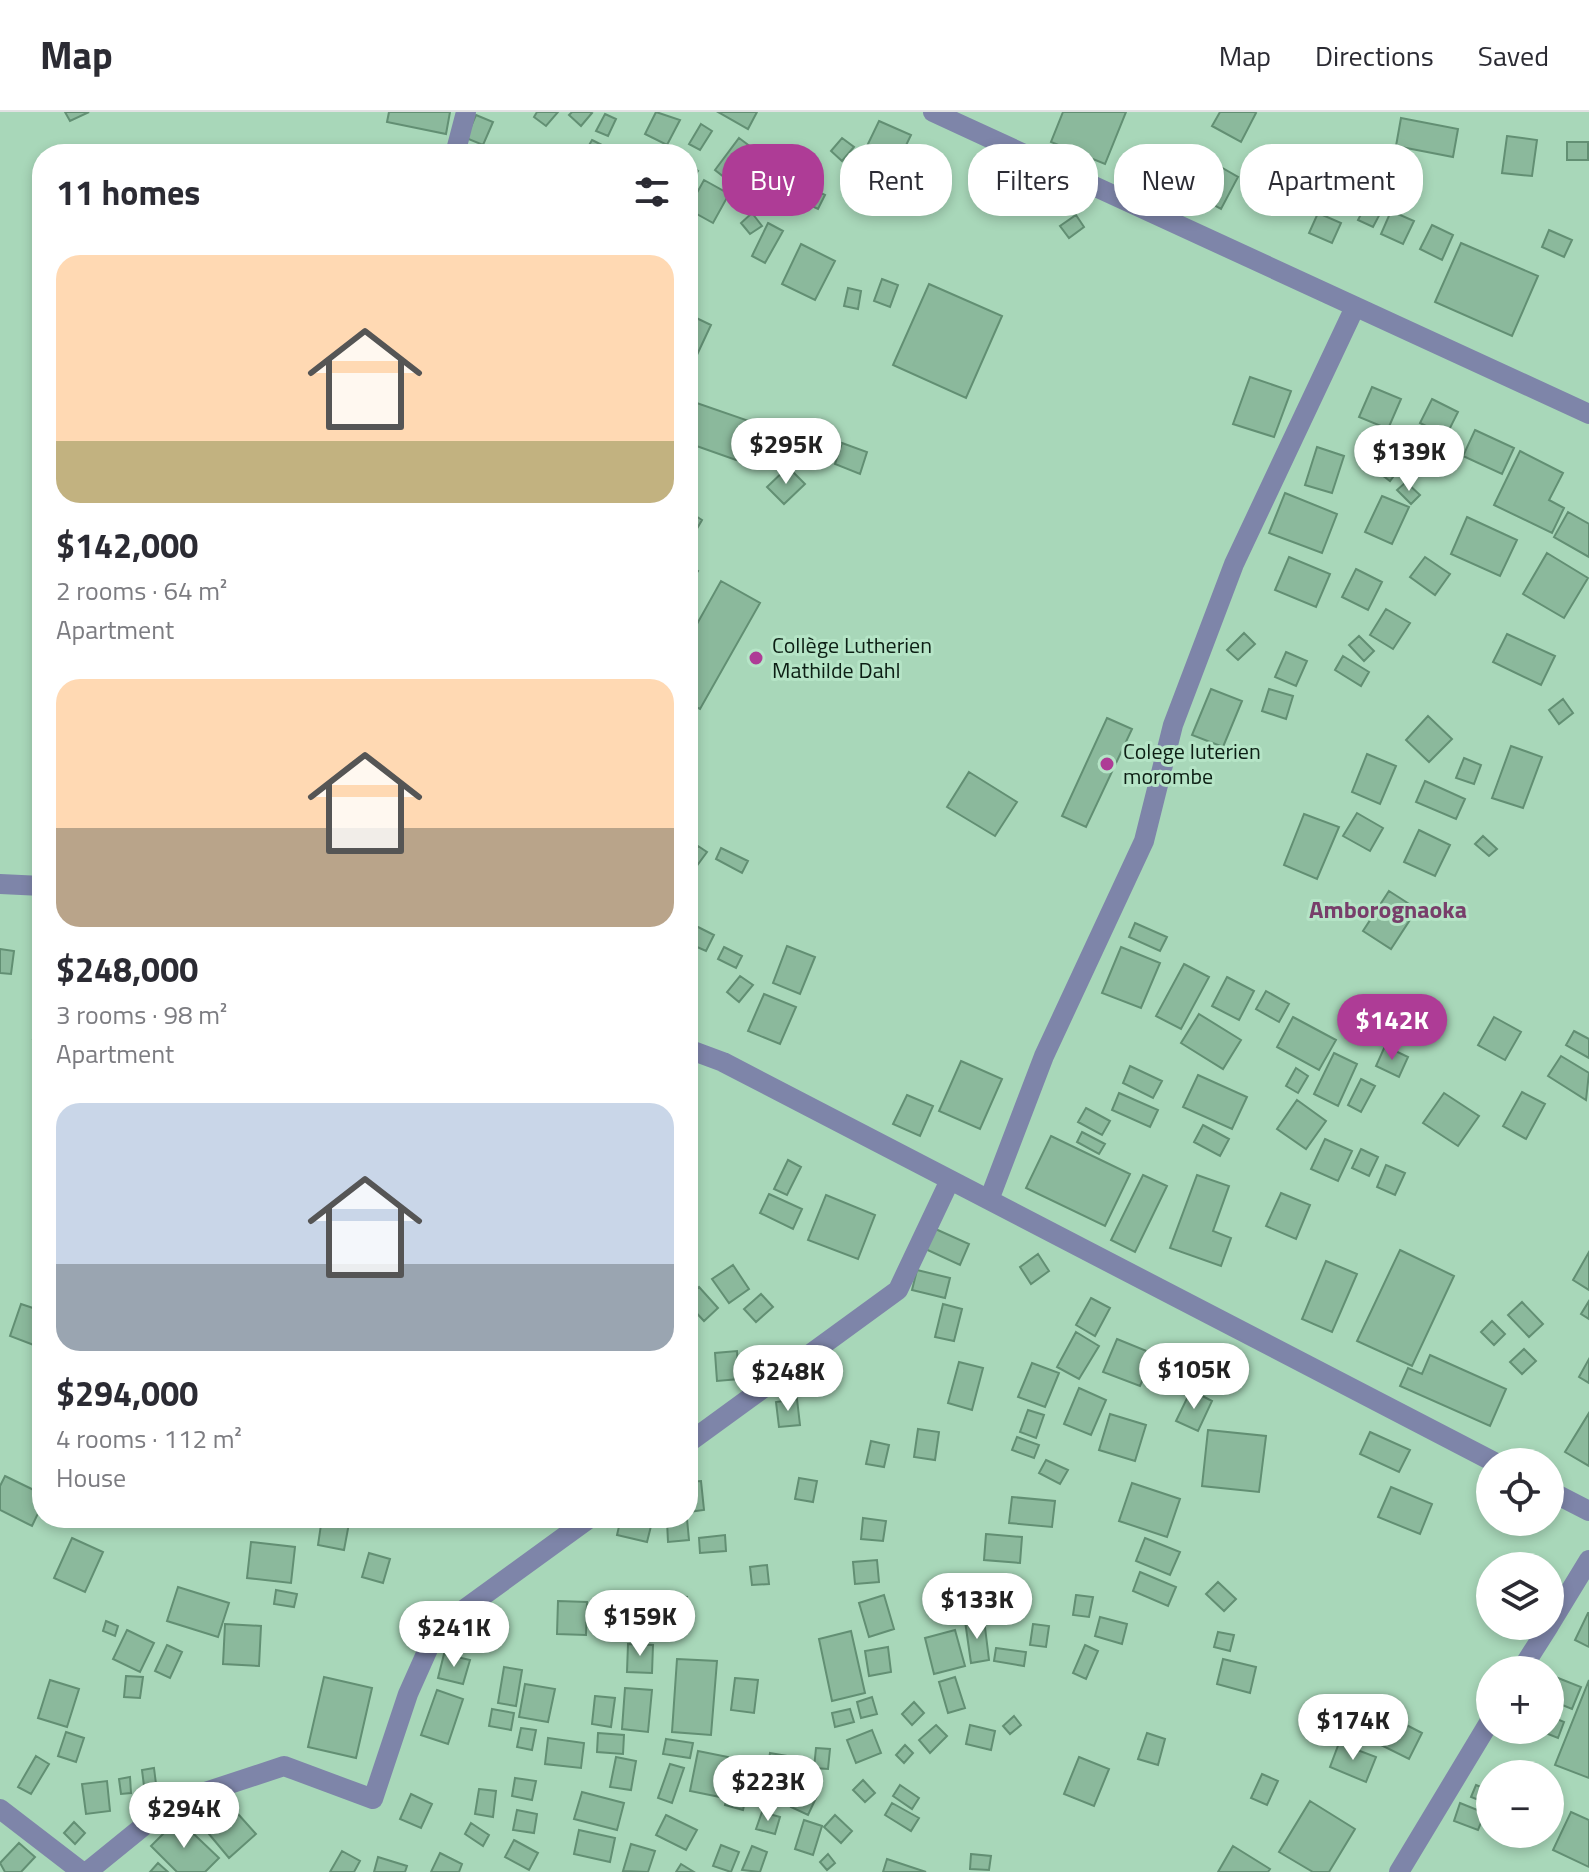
<!DOCTYPE html>
<html lang="en">
<head>
<meta charset="utf-8">
<style>
	body { margin:0; font-family:"Titillium Web",sans-serif; background:#f7f7f7; color:#2b2b33; height:100vh; display:flex; flex-direction:column; font-size:30px; white-space:nowrap }
	* { box-sizing:border-box; margin:0 }
	p { font-size:26px; color:#7c7c81 }
	.icon { flex:none; width:44px; height:44px; fill:none; stroke:currentColor; stroke-width:2; stroke-linecap:round; stroke-linejoin:round }
	.map { position:relative; flex:1; overflow:hidden }
	.details { position:absolute; left:32px; top:32px; width:666px; height:1384px; display:flex; flex-direction:column; background:#fff; border-radius:32px; box-shadow:0 4px 12px #0003 }
	.details>* { flex:none }
	.guide { position:absolute; left:722px; top:32px; width:746px; height:72px; display:flex; gap:16px }
	.buttons { position:absolute; left:1476px; top:1336px; display:grid; gap:16px }
	.buttons a { display:grid; place-items:center; width:88px; height:88px; border-radius:50%; background:#fff; box-shadow:0 4px 12px #0003; font-size:40px }
	.price { position:absolute; translate:-50% -68px; padding:0 18px; border-radius:28px; background:#fff; color:#222; font-size:26px; line-height:52px; filter:drop-shadow(0 2px 4px #0008) }
	.price::after { content:''; position:absolute; left:50%; top:48px; width:24px; height:18px; margin-left:-12px; background:inherit; clip-path:polygon(0 0,100% 0,50% 100%) }
	.price.selected { background:#ae3c96; color:#fff }
	ul { padding:0; list-style:none }
	li { display:grid; align-content:center; gap:16px; height:424px; padding:0 24px }
	li span { display:grid; place-items:center; height:248px; border-radius:24px; color:#555 }
	li>.icon { margin-inline-start:auto }
	span .icon { width:144px; height:144px; fill:#fffc; stroke-width:1 }
	li b { font-size:34px }
	h2 { display:flex; justify-content:space-between; align-items:center; height:96px; padding:0 24px; font-size:34px }
	.tag { padding:0 28px; border-radius:32px; background:#fff; box-shadow:0 4px 12px #0003; font-size:28px; line-height:72px }
	.tag.selected { background:#ae3c96; color:#fff }
	header { display:flex; align-items:center; gap:48px; box-sizing:border-box; height:112px; padding:0 40px; background:#fff; border-bottom:2px solid #e1e1e2 }
	header strong { font-size:38px }
	nav { display:flex; gap:44px; margin-inline-start:auto; font-size:28px }
	.map>svg:first-child { display:block }
	.building { fill:#8bb99c; stroke:#628f73; stroke-width:2 }
	.lines { fill:none; stroke-linecap:round; stroke-linejoin:round }
	.street { stroke:#7e85a9; stroke-width:20 }
	.poi-dot { fill:#ae3c96; stroke:#b5e4c6; stroke-width:3 }
	.labels { text-anchor:middle; dominant-baseline:central; stroke-width:6; stroke-linejoin:round; paint-order:stroke }
	.poi-label { font-size:22px; fill:#0c1e14; stroke:#b5e4c6; text-anchor:start }
	.neighbourhood-label { font-size:24px; font-weight:bold; fill:#783e6a; stroke:#b5e4c6 }
</style>
</head>
<body>
<header>
<strong>Map</strong>
<nav><a>Map</a><a>Directions</a><a>Saved</a></nav>
</header>
<div class="map">
<svg width="1589" height="1760" viewBox="0 0 1589 1760">
	<rect width="100%" height="100%" fill="#a8d7b9"/>
	<path class="building" d="M65 0H89L70 9Z
		M389 0H450L446 22 387 10Z
		M537 0H558L546 14 534 5Z
		M572 0H590L592 1 581 14 569 3Z
		M656 0 680 8 667 33 645 22Z
		M718 0H757L748 17Z
		M1063 0H1126L1105 52 1051 30Z
		M1220 0H1254L1256 1 1241 30 1212 14Z
		M605 2 616 7 608 24 596 19Z
		M476 3 493 10 483 33 466 26Z
		M1401 6 1458 17 1453 45 1396 34Z
		M879 9 911 23 899 48 867 34Z
		M701 12 712 19 700 38 689 32Z
		M1507 24 1537 28 1532 64 1502 61Z
		M739 26 767 47 743 80 715 58Z
		M842 26 854 35 842 49 831 39Z
		M592 28 604 34 600 42H584Z
		M1567 30H1588V48H1567Z
		M1212 50 1238 65 1221 97 1195 83Z
		M688 51 698 59 688 73Z
		M704 68 729 82 713 111 688 97Z
		M806 74 825 83 818 97 799 88Z
		M1368 89 1383 96 1373 115 1358 108Z
		M1391 99 1414 109 1403 132 1381 122Z
		M752 101 762 114 750 122 741 111Z
		M1318 101 1341 111 1332 131 1309 121Z
		M1076 103 1084 115 1069 126 1060 114Z
		M768 111 783 119 765 151 752 144Z
		M1432 113 1453 123 1442 148 1420 137Z
		M1549 118 1572 128 1564 145 1542 135Z
		M1461 131 1538 164 1512 224 1435 190Z
		M801 132 835 149 815 188 782 172Z
		M882 167 898 173 890 195 874 189Z
		M929 172 1002 204 966 286 893 253Z
		M848 176 861 179 858 197 844 194Z
		M688 202 711 213 688 262Z
		M1250 265 1291 279 1274 325 1233 312Z
		M1372 275 1401 287 1388 317 1359 305Z
		M1432 287 1458 300 1446 324 1420 311Z
		M688 288 749 309 736 348 688 331Z
		M1475 318 1514 336 1502 362 1463 344Z
		M1421 319 1454 333 1443 359 1410 346Z
		M842 331 867 340 860 362 835 352Z
		M1377 334 1402 353 1390 369 1365 350Z
		M1317 335 1344 344 1332 381 1305 373Z
		M1520 339 1563 361 1549 388 1564 396 1552 421 1494 393Z
		M788 355 805 372 784 392 767 375Z
		M1406 370 1420 383 1411 392 1397 378Z
		M1285 381 1337 402 1322 441 1269 421Z
		M1382 384 1409 395 1392 432 1365 420Z
		M688 399 702 408 688 432Z
		M1568 400 1589 412V445L1554 425Z
		M1467 405 1517 428 1500 464 1451 442Z
		M1547 441 1588 466 1564 506 1523 482Z
		M1289 445 1330 462 1316 495 1275 478Z
		M1425 445 1450 462 1435 483 1410 465Z
		M688 452 698 459 688 474Z
		M1356 457 1382 470 1368 498 1342 485Z
		M721 469 760 491 700 597 688 591V528Z
		M1386 497 1410 511 1393 537 1370 523Z
		M1244 521 1255 532 1238 548 1227 538Z
		M1507 522 1555 544 1541 573 1493 550Z
		M1359 524 1374 539 1364 549 1349 533Z
		M1286 540 1307 549 1296 574 1275 565Z
		M1343 544 1369 560 1361 574 1335 558Z
		M1211 577 1242 589 1223 635 1192 623Z
		M1269 577 1293 584 1286 607 1262 599Z
		M1563 587 1573 601 1559 612 1549 598Z
		M1428 604 1452 627 1429 650 1406 628Z
		M1107 606 1132 617 1086 715 1062 704Z
		M1511 634 1542 645 1523 696 1492 686Z
		M1367 642 1396 654 1380 692 1352 680Z
		M1464 646 1481 653 1474 672 1456 666Z
		M969 660 1017 690 995 724 947 695Z
		M1425 669 1465 687 1456 707 1416 690Z
		M1357 701 1383 716 1370 739 1343 724Z
		M1304 702 1339 715 1317 767 1284 753Z
		M1419 718 1450 733 1435 764 1404 750Z
		M1483 724 1497 737 1489 744 1475 732Z
		M698 734 707 740 696 755 688 747Z
		M721 736 748 749 742 761 716 747Z
		M1389 779 1417 797 1391 837 1363 819Z
		M688 810 714 823 706 839 688 831Z
		M1135 811 1167 825 1160 839 1129 825Z
		M787 834 815 845 800 882 773 871Z
		M724 835 742 844 736 856 718 847Z
		M1121 835 1160 851 1141 896 1102 881Z
		M0 837 14 839 11 862 0 861Z
		M1184 852 1209 865 1181 917 1156 904Z
		M740 864 753 873 739 890 727 880Z
		M1227 865 1254 879 1239 908 1212 894Z
		M1266 879 1289 892 1279 910 1256 897Z
		M764 882 796 895 780 932 748 919Z
		M1199 902 1241 928 1223 957 1181 931Z
		M1293 905 1336 928 1319 958 1277 935Z
		M1494 905 1521 920 1505 948 1478 933Z
		M1574 919 1589 927V946L1566 933Z
		M42 925V938L37 940 33 928Z
		M1385 934 1408 945 1399 965 1376 954Z
		M1334 941 1357 952 1338 994 1314 982Z
		M1561 944 1589 961 1586 988 1548 964Z
		M961 949 1002 967 980 1017 939 999Z
		M38 954H42V984L41 985Z
		M1130 954 1162 969 1153 986 1123 971Z
		M1296 956 1308 964 1298 981 1286 974Z
		M1198 963 1247 985 1232 1017 1183 995Z
		M1361 967 1375 974 1361 1000 1348 993Z
		M1522 980 1545 992 1526 1027 1503 1014Z
		M1119 981 1158 998 1150 1015 1112 998Z
		M1444 981 1479 1004 1458 1034 1423 1011Z
		M907 983 933 994 920 1024 893 1012Z
		M1297 988 1326 1009 1306 1037 1277 1017Z
		M1086 996 1110 1009 1102 1023 1078 1010Z
		M1203 1013 1229 1027 1220 1044 1194 1030Z
		M1082 1020 1105 1032 1099 1042 1077 1030Z
		M1051 1024 1130 1062 1105 1114 1026 1076Z
		M1325 1027 1352 1039 1338 1069 1311 1057Z
		M1361 1037 1378 1045 1369 1064 1352 1056Z
		M788 1048 801 1055 787 1083 774 1077Z
		M1386 1053 1405 1061 1395 1083 1377 1075Z
		M1143 1063 1167 1074 1135 1140 1111 1128Z
		M1197 1063 1229 1074 1213 1119 1231 1126 1221 1154 1170 1136Z
		M1281 1081 1310 1093 1296 1127 1266 1114Z
		M769 1082 802 1097 793 1117 760 1101Z
		M826 1083 875 1103 858 1147 808 1128Z
		M931 1115 969 1132 960 1153 921 1135Z
		M1400 1138 1454 1164 1412 1254 1357 1229Z
		M1589 1140V1178L1573 1168Z
		M1038 1142 1049 1159 1031 1172 1020 1155Z
		M1326 1149 1357 1162 1332 1220 1302 1207Z
		M733 1153 749 1177 729 1191 712 1167Z
		M917 1158 950 1166 945 1186 912 1178Z
		M699 1175 718 1196 704 1209 688 1192V1186Z
		M761 1182 773 1195 756 1210 744 1197Z
		M1091 1186 1110 1196 1095 1224 1076 1213Z
		M1589 1189V1207L1581 1202Z
		M1522 1190 1543 1212 1529 1225 1508 1203Z
		M21 1192 42 1199 39 1235 10 1224Z
		M943 1192 962 1197 954 1229 935 1225Z
		M1492 1209 1505 1222 1494 1233 1481 1220Z
		M1076 1220 1099 1234 1079 1267 1057 1255Z
		M1117 1227 1154 1242 1140 1274 1103 1260Z
		M1524 1237 1536 1249 1522 1262 1510 1250Z
		M737 1239 739 1267 717 1269 715 1241Z
		M1430 1243 1506 1277 1490 1314 1400 1274 1408 1256 1422 1262Z
		M1589 1247V1271L1579 1265Z
		M959 1250 983 1256 972 1298 948 1291Z
		M1225 1250 1243 1257 1233 1280 1215 1273Z
		M1032 1251 1059 1261 1045 1295 1018 1285Z
		M1079 1276 1106 1288 1091 1323 1064 1312Z
		M1191 1278 1212 1289 1198 1319 1176 1309Z
		M797 1287 800 1313 779 1315 776 1290Z
		M1028 1298 1044 1303 1036 1326 1020 1320Z
		M1589 1301V1354L1565 1340Z
		M1110 1302 1146 1313 1135 1349 1099 1338Z
		M918 1317 939 1320 935 1348 914 1345Z
		M1208 1318 1266 1324 1259 1380 1202 1374Z
		M1370 1320 1410 1338 1399 1360 1360 1342Z
		M1017 1325 1039 1333 1034 1346 1012 1338Z
		M871 1329 889 1333 884 1355 866 1352Z
		M1046 1348 1068 1358 1060 1372 1039 1361Z
		M5 1364 42 1382V1393L32 1414 0 1398V1374Z
		M799 1366 817 1369 813 1390 795 1387Z
		M701 1369 704 1398 688 1400V1370Z
		M1132 1371 1180 1387 1167 1425 1119 1409Z
		M1391 1375 1432 1392 1420 1422 1378 1405Z
		M1012 1385 1055 1389 1052 1415 1009 1411Z
		M322 1406H350L344 1438 318 1433Z
		M621 1406H653L647 1430 617 1423Z
		M863 1406 886 1409 883 1429 861 1427Z
		M687 1407 689 1428 668 1430 667 1409Z
		M986 1422 1022 1425 1020 1451 984 1448Z
		M725 1423 726 1439 700 1441 699 1426Z
		M72 1426 103 1440 85 1480 54 1466Z
		M1145 1426 1180 1440 1170 1463 1136 1449Z
		M251 1430 295 1435 291 1471 247 1466Z
		M369 1441 390 1447 383 1471 362 1465Z
		M877 1448 879 1470 855 1472 853 1450Z
		M767 1453 769 1472 752 1473 750 1455Z
		M1140 1460 1176 1475 1168 1494 1133 1479Z
		M1218 1470 1236 1487 1224 1499 1206 1482Z
		M178 1475 229 1491 218 1525 167 1509Z
		M276 1478 297 1482 294 1495 274 1492Z
		M884 1483 894 1517 869 1525 859 1491Z
		M1076 1483 1093 1485 1089 1505 1073 1503Z
		M667 1484 687 1485 686 1512H666Z
		M558 1489 587 1490 586 1523 557 1522Z
		M1588 1501H1589V1535L1575 1528Z
		M1100 1505 1127 1512 1122 1532 1095 1524Z
		M984 1507 989 1548 971 1551 965 1509Z
		M106 1509 118 1514 115 1524 103 1519Z
		M225 1512 261 1514 259 1554 223 1552Z
		M1033 1512 1049 1514 1046 1535 1030 1533Z
		M127 1518 154 1531 140 1560 113 1547Z
		M955 1518 965 1554 934 1562 925 1526Z
		M851 1519 865 1581 832 1589 819 1527Z
		M1218 1520 1234 1523 1230 1539 1214 1535Z
		M628 1532 653 1533 652 1561 627 1560Z
		M167 1533 182 1540 170 1566 155 1559Z
		M1085 1533 1098 1539 1086 1567 1073 1561Z
		M888 1535 891 1560 869 1564 865 1539Z
		M996 1536 1026 1540 1024 1554 994 1549Z
		M444 1542 470 1548 463 1572 438 1566Z
		M677 1547 717 1549 711 1623 672 1620Z
		M1223 1547 1256 1555 1250 1581 1217 1572Z
		M504 1555 522 1558 516 1594 498 1591Z
		M126 1564 143 1565 140 1586 124 1585Z
		M1553 1564 1581 1575 1572 1597 1550 1588Z
		M324 1565 372 1576 356 1646 308 1635Z
		M955 1565 965 1596 948 1601 939 1570Z
		M735 1566 758 1568 754 1601 731 1598Z
		M50 1568 79 1577 67 1615 38 1606Z
		M1589 1568V1666L1555 1653Z
		M525 1572 555 1577 548 1610 519 1605Z
		M625 1576 652 1578 648 1620 622 1617Z
		M437 1578 463 1587 448 1632 421 1623Z
		M595 1584 615 1586 611 1615 592 1612Z
		M872 1585 877 1602 861 1606 857 1590Z
		M914 1590 924 1601 912 1613 902 1602Z
		M492 1597 514 1601 511 1618 489 1614Z
		M850 1597 854 1610 835 1615 832 1601Z
		M1387 1603 1422 1621 1409 1647 1373 1629Z
		M1014 1604 1021 1613 1010 1622 1003 1614Z
		M1550 1604 1564 1610 1558 1626 1538 1618H1550Z
		M936 1613 947 1624 930 1641 919 1628Z
		M970 1613 995 1619 991 1638 966 1632Z
		M521 1616 536 1618 532 1638 517 1635Z
		M872 1618 881 1641 856 1651 847 1628Z
		M66 1620 84 1626 76 1650 58 1644Z
		M598 1621 624 1623 623 1642 597 1640Z
		M1147 1621 1165 1627 1158 1653 1138 1647Z
		M548 1626 584 1631 581 1656 545 1652Z
		M666 1627 693 1631 690 1646 663 1642Z
		M1339 1631 1376 1645 1366 1670 1330 1655Z
		M905 1633 913 1641 904 1651 896 1643Z
		M816 1636 830 1637 828 1657 814 1656Z
		M698 1639 728 1645 720 1685 690 1679Z
		M770 1641 799 1646 796 1664 767 1659Z
		M36 1644 49 1652 31 1682 18 1675Z
		M616 1645 636 1649 631 1678 610 1675Z
		M1079 1645 1109 1657 1094 1694 1064 1682Z
		M670 1652 684 1656 672 1691 658 1686Z
		M154 1656 156 1672 144 1674 142 1658Z
		M1262 1662 1278 1669 1267 1693 1251 1686Z
		M130 1665 131 1681 121 1682 119 1667Z
		M759 1665 784 1675 778 1690 753 1680Z
		M515 1666 536 1669 532 1688 512 1684Z
		M863 1668 875 1681 865 1690 853 1678Z
		M107 1669 110 1699 86 1702 82 1672Z
		M900 1673 919 1686 912 1697 893 1684Z
		M1476 1673 1490 1679 1489 1692 1471 1685Z
		M800 1676 817 1684 808 1703 791 1695Z
		M479 1677 496 1679 493 1705 475 1702Z
		M582 1680 624 1691 617 1718 574 1707Z
		M728 1680 746 1685 743 1698 725 1693Z
		M411 1682 432 1692 421 1716 400 1707Z
		M1310 1689 1355 1717 1329 1760H1313L1279 1740Z
		M892 1691 919 1706 911 1719 885 1703Z
		M1460 1691 1485 1701 1478 1718 1454 1709Z
		M230 1693 256 1722 229 1746 204 1716Z
		M517 1698 537 1702 534 1721 513 1718Z
		M762 1700 780 1705 775 1722 756 1717Z
		M1571 1700 1589 1708V1755L1553 1738Z
		M666 1703 697 1718 686 1738 656 1723Z
		M835 1703 852 1719 841 1731 824 1715Z
		M178 1707 219 1746 205 1760H177L151 1734Z
		M804 1708 822 1714 813 1743 795 1737Z
		M74 1710 85 1721 75 1732 64 1721Z
		M471 1711 489 1723 483 1734 465 1722Z
		M579 1718 615 1726 610 1750 574 1742Z
		M514 1728 538 1741 529 1758 505 1745Z
		M19 1731 35 1745 21 1760H5L0 1751Z
		M631 1732 655 1739 648 1760 623 1759Z
		M721 1733 739 1740 731 1760 713 1754Z
		M752 1734 767 1740 760 1760 742 1758Z
		M1233 1734 1270 1757 1268 1760H1218Z
		M342 1739 360 1749 354 1760H330Z
		M440 1741 462 1752 459 1760H431Z
		M828 1742 835 1751 827 1758 820 1750Z
		M971 1742 991 1744 989 1758 970 1757Z
		M378 1745 407 1754 405 1760H374Z
		M887 1747 926 1760H883Z
		M158 1751 168 1760H150Z
		M681 1752 694 1760H676Z"/>
	<g class="lines">
		<path class="street" d="M933 0 1589 302
			M455 42 466 0
			M0 772 42 774
			M688 937 723 950 1494 1350
			M989 1088 1044 944 1144 729 1173 613 1234 452 1355 195
			M688 1331 898 1178 950 1068
			M1550 1379 1589 1399
			M1550 1512 1589 1448
			M1521 1558 1549 1514
			M0 1697 82 1760
			M87 1760 172 1691 284 1654 373 1687 408 1582 437 1517 590 1406
			M1399 1760 1490 1609"/>
	</g>
	<g class="poi-dot">
		<circle cx="756" cy="546" r="8"/>
		<circle cx="1107" cy="652" r="8"/>
	</g>
	<g class="labels">
		<g class="poi-label">
			<text x="772" y="533">Collège Lutherien<tspan x="772" dy="25">Mathilde Dahl</tspan></text>
			<text x="1123" y="639">Colege luterien<tspan x="1123" dy="25">morombe</tspan></text>
		</g>
		<g class="neighbourhood-label">
			<text x="1388" y="797">Amborognaoka</text>
		</g>
	</g>
</svg>
<div class="buttons">
<a><svg class="icon" aria-label="locate" viewBox="0 0 24 24"><circle cx="12" cy="12" r="6"/><path d="M12 2v4M12 18v4M2 12h4M18 12h4"/></svg></a>
<a><svg class="icon" aria-label="layers" viewBox="0 0 24 24"><path d="M12 4l9 5-9 5-9-5zM3 14l9 5 9-5"/></svg></a>
<a>+</a>
<a>−</a>
</div>
<b class="price" style="left:786px;top:374px">$295K</b>
<b class="price" style="left:1409px;top:381px">$139K</b>
<b class="price selected" style="left:1392px;top:950px">$142K</b>
<b class="price" style="left:1194px;top:1299px">$105K</b>
<b class="price" style="left:788px;top:1301px">$248K</b>
<b class="price" style="left:977px;top:1529px">$133K</b>
<b class="price" style="left:640px;top:1546px">$159K</b>
<b class="price" style="left:454px;top:1557px">$241K</b>
<b class="price" style="left:1353px;top:1650px">$174K</b>
<b class="price" style="left:768px;top:1711px">$223K</b>
<b class="price" style="left:184px;top:1738px">$294K</b>
<div class="guide">
<a class="tag selected">Buy</a>
<a class="tag">Rent</a>
<a class="tag">Filters</a>
<a class="tag">New</a>
<a class="tag">Apartment</a>
</div>
<section class="details">
<h2>11 homes<svg class="icon" aria-label="filters" viewBox="0 0 24 24"><path d="M4 7h16M4 17h16"/><circle cx="9" cy="7" r="2"/><circle cx="15" cy="17" r="2"/></svg></h2>
<ul>
<li><span style="background:linear-gradient(#ffd9b3 75%,#c2b280 0)"><svg class="icon" aria-label="home" viewBox="0 0 24 24"><path d="M3 11l9-7 9 7M6 9v11h12V9"/></svg></span><div><b>$142,000</b><p>2 rooms · 64 m²</p><p>Apartment</p></div></li>
<li><span style="background:linear-gradient(#ffd9b3 60%,#b9a48a 0)"><svg class="icon" aria-label="home" viewBox="0 0 24 24"><path d="M3 11l9-7 9 7M6 9v11h12V9"/></svg></span><div><b>$248,000</b><p>3 rooms · 98 m²</p><p>Apartment</p></div></li>
<li><span style="background:linear-gradient(#c9d6e8 65%,#9aa5b1 0)"><svg class="icon" aria-label="home" viewBox="0 0 24 24"><path d="M3 11l9-7 9 7M6 9v11h12V9"/></svg></span><div><b>$294,000</b><p>4 rooms · 112 m²</p><p>House</p></div></li>
</ul>
</section>
</div>
</body>
</html>
